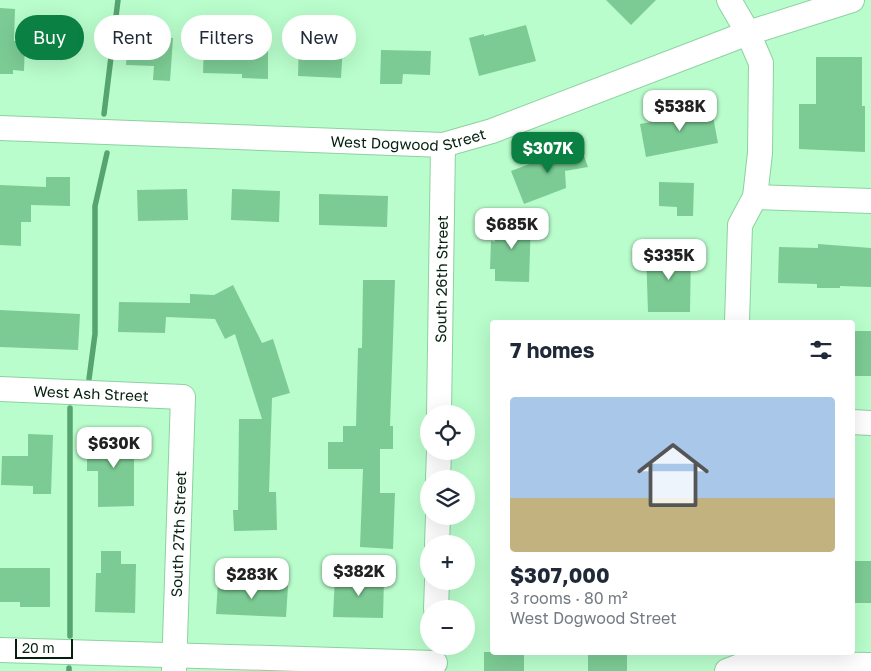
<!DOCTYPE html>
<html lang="en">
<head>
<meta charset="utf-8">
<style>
	body { margin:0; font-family:"Golos Text",sans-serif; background:#f2f2f3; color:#1f2937; height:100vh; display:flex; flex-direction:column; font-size:19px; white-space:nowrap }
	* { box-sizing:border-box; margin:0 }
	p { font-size:16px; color:#747a83 }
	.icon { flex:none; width:28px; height:28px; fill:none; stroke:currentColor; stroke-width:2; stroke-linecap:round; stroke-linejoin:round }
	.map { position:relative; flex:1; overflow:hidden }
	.sheet { position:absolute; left:490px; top:320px; width:365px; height:335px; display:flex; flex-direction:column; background:#fff; border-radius:5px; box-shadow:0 5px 20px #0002 }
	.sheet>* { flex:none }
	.guide { position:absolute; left:15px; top:15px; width:400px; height:45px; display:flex; gap:10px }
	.fabs { position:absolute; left:420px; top:405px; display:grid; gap:10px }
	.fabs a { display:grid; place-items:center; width:55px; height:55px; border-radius:50%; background:#fff; box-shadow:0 5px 20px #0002; font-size:25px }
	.scale { position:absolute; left:15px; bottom:12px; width:58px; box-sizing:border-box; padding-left:5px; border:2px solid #05200f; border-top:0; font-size:14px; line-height:18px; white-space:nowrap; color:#05200f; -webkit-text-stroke:4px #fff; paint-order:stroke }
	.price { position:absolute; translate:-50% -42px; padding:0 11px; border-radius:10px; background:#fff; color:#222; font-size:16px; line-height:32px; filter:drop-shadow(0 1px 2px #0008) }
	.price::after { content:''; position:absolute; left:50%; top:30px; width:15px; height:11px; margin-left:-8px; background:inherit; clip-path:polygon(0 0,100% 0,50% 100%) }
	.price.on { background:#0b8043; color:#fff }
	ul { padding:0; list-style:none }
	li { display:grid; align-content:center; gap:10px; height:265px; padding:0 20px }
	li+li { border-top:1px solid #e0e1e3 }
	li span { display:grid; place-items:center; height:155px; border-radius:5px; color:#555 }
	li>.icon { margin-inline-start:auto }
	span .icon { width:90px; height:90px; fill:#fffc; stroke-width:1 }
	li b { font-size:21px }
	h2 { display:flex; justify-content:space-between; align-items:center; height:60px; padding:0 20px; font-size:21px }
	.chip { padding:0 18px; border-radius:22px; background:#fff; box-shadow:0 5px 20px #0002; font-size:18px; line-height:45px }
	.chip.on { background:#0b8043; color:#fff }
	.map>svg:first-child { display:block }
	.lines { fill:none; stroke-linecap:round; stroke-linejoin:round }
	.stream { stroke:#56a46f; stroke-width:5.5 }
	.building { fill:#7ccb94 }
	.minor-casing { stroke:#8ed1a1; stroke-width:26 }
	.minor { stroke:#fff; stroke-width:24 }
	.labels { text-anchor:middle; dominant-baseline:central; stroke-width:4; stroke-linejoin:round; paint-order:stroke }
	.street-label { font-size:15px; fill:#05200f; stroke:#fff }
</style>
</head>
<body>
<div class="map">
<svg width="871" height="671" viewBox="0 0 871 671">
	<rect width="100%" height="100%" fill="#b9fdcc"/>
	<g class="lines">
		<path class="stream" d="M104 114 118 0
			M89 379 95 334V206L107 153
			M70 408V636
			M69 671V668"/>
	</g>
	<path class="building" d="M606 0H656L631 25Z
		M0 8 15 9 14 41H25L24 71 13 70V74H0Z
		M526 25 536 61 479 76 469 38 484 34V36Z
		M128 35 173 38 170 81 153 80 154 66 126 65Z
		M299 41 343 44 341 78 298 76Z
		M204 42 268 44V79L242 78V74L203 73Z
		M381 50 431 51 430 75 403 74 402 84H380Z
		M816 57H862V106H865V152L799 149V104H816Z
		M711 106 718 143 646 157 640 124 662 120 661 116Z
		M580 145 588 167 565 171 566 188 524 204 511 171Z
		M46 177H70V206L31 205V222H21V246L0 245V185L46 187Z
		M659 182 694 183 693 216H677V207L659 206Z
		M187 189 188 220 138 221 137 190Z
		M232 189 280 191 279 222 231 220Z
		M319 194 388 196 387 227 319 225Z
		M496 218 531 219 529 282 495 281V269H490L491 241 495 242Z
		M818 244 871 248V287L840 286V288H817V284L778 283 779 247 818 248Z
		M646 251 691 252 690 312H648Z
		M363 280H395L390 426H393V449H380V493H395L393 549 360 547 363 469H328V442H343V426H356L358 348H362Z
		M233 285 262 343 273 339 290 393 272 398 269 492H276L277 530 234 531 233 510H238L239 419H262L235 334 225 339 215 319 166 317 165 333 118 332 119 302 190 303V294L214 295Z
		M0 310 80 314 78 350 0 347Z
		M855 331H871V376H854Z
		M28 434 53 435 51 494H33V486L1 485 2 456H28Z
		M134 434V506L98 507V471H87V444H99V435Z
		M101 551H121V564H136L135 613 95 612 96 573H101Z
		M852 561H871V603H852Z
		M0 568H50V607H20V602H0Z
		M335 576 384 578 383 618 333 617Z
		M218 582 288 586 286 617 216 614Z
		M484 652H524V671H484Z
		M588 652H627V671H588Z"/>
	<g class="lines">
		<g class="minor-casing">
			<g id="minor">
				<path d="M729 0 748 33 761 63 760 153 755 197 740 225 737 322"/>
				<path id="s1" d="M0 128 443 145 492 131 748 33 852 0"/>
				<path d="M755 197 871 201"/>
				<path id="s2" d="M0 389 183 397 174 671"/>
				<path id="s3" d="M439 414 443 145"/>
				<path d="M852 422 871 423"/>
				<path d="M438 479 439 451"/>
				<path d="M437 544 438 516"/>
				<path d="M436 609 437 581"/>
				<path d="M0 650 435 663"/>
				<path d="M727 671 748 663 871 665"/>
			</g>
		</g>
		<use href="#minor" class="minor"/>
	</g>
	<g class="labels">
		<g class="street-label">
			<text stroke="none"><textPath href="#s1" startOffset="409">West Dogwood Street</textPath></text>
			<text stroke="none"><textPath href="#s3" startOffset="135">South 26th Street</textPath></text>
			<text stroke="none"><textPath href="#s2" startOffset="91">West Ash Street</textPath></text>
			<text transform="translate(178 534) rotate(-88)">South 27th Street</text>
		</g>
	</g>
</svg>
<div class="fabs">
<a><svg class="icon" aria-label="locate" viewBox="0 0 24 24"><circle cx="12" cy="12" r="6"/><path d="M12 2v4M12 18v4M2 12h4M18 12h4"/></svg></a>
<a><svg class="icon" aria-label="layers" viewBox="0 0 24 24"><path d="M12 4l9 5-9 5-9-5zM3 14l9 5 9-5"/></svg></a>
<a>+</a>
<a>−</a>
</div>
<div class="scale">20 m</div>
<b class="price" style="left:680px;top:132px">$538K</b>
<b class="price on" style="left:548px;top:174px">$307K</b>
<b class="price" style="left:512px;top:250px">$685K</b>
<b class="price" style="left:669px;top:281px">$335K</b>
<b class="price" style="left:114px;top:469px">$630K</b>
<b class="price" style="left:359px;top:597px">$382K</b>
<b class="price" style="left:252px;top:600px">$283K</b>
<div class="guide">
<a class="chip on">Buy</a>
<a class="chip">Rent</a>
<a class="chip">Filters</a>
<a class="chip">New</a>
</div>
<section class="sheet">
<h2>7 homes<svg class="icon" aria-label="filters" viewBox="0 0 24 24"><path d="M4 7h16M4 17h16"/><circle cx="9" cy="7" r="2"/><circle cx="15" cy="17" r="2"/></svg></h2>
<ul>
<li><span style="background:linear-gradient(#a9c7e8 65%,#c2b280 0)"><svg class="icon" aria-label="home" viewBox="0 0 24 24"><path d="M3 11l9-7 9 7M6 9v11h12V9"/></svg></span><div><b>$307,000</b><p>3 rooms · 80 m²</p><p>West Dogwood Street</p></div></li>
</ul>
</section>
</div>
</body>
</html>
